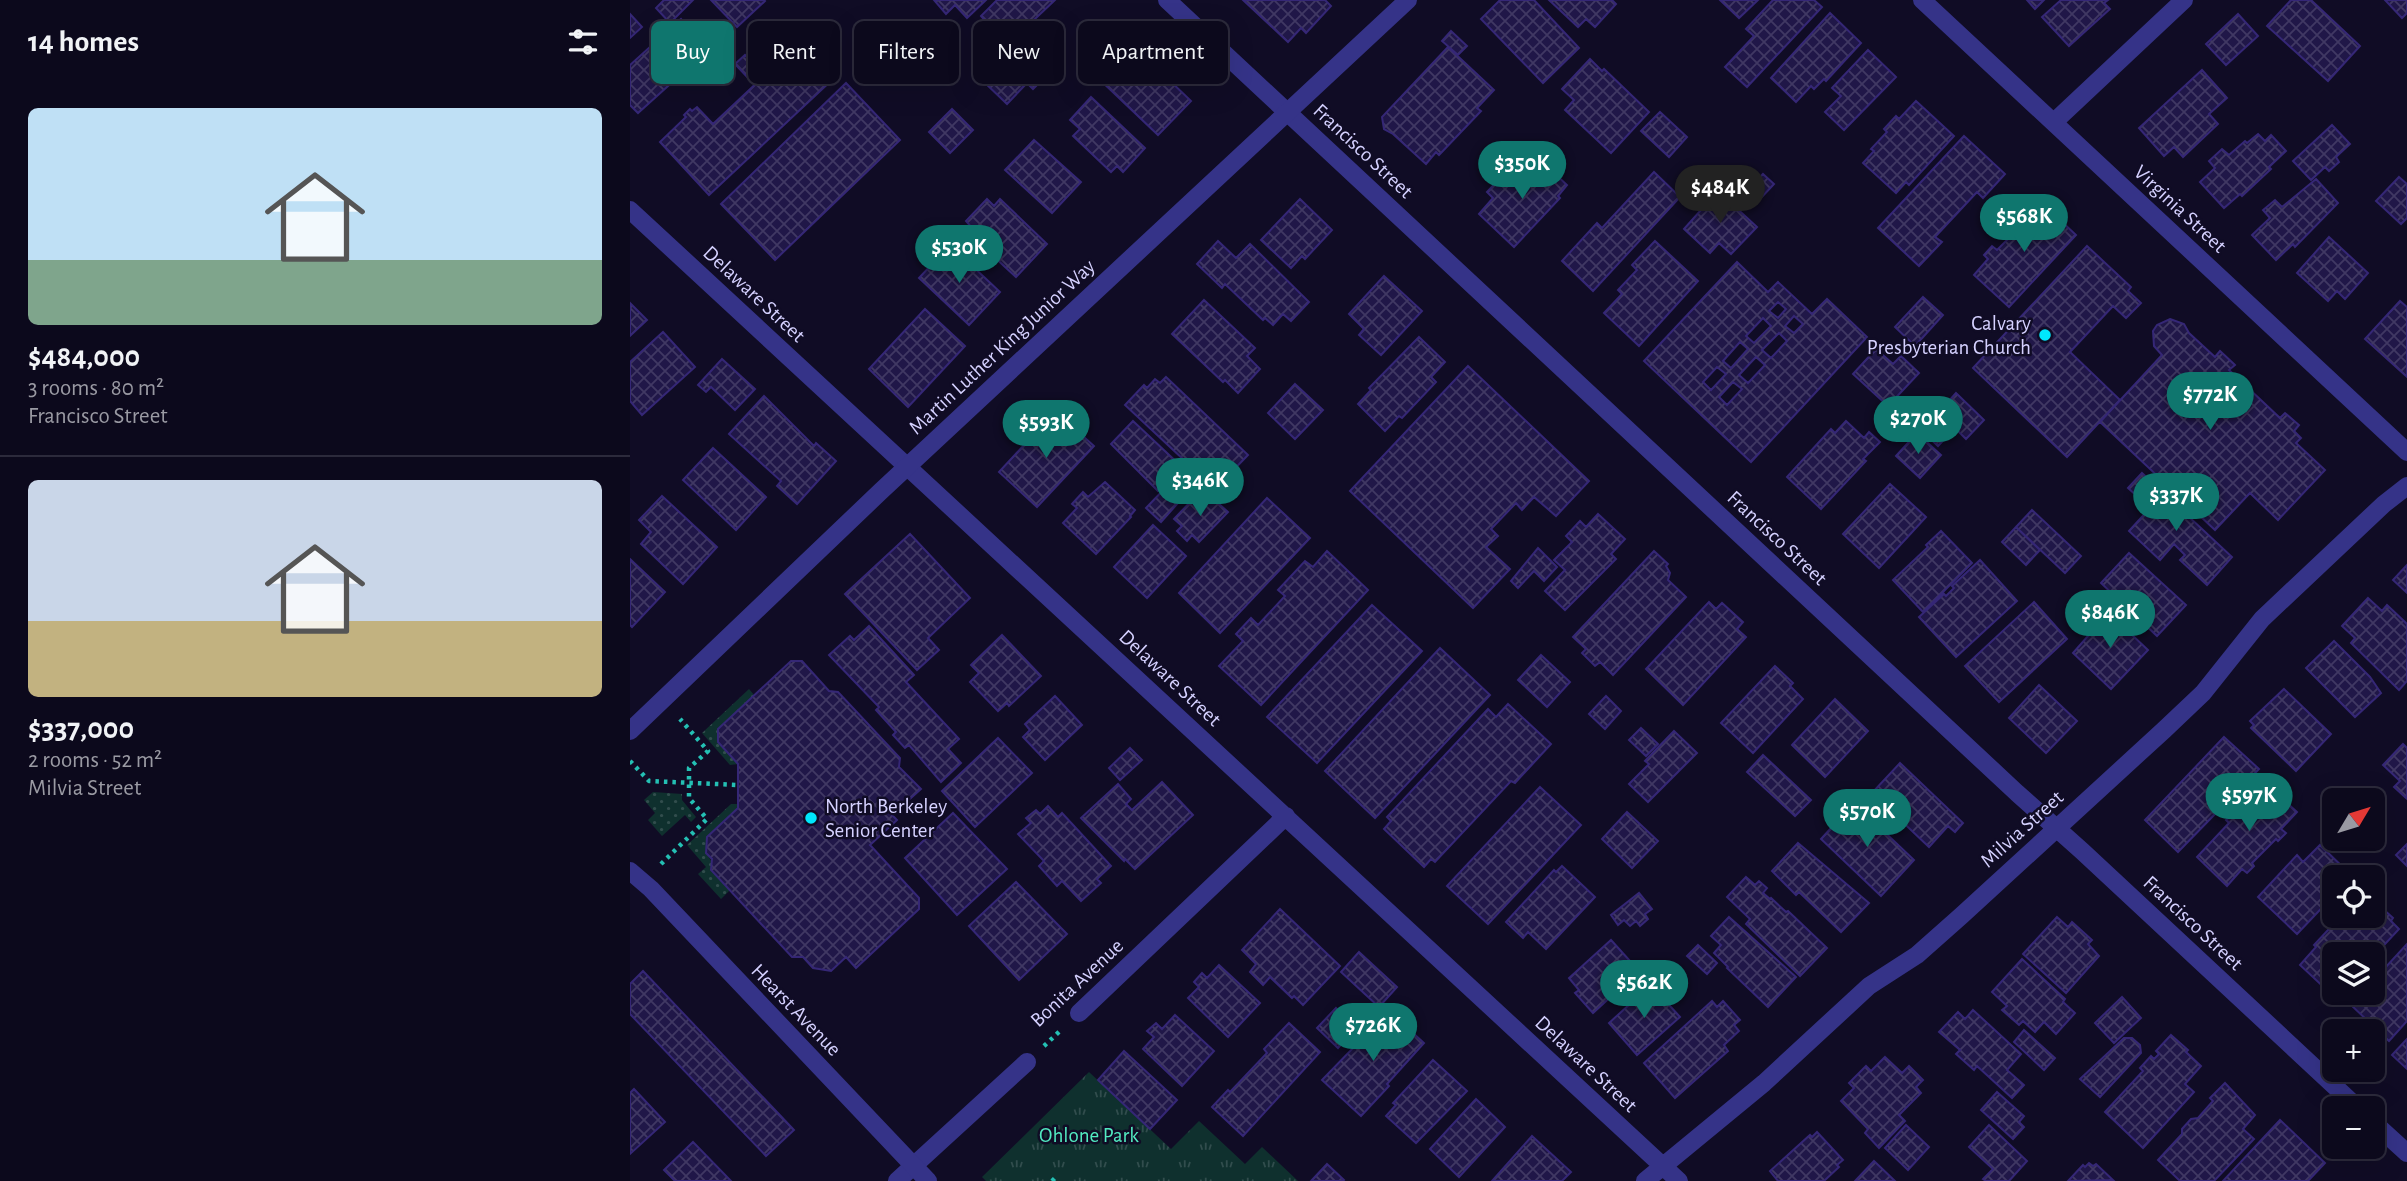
<!DOCTYPE html>
<html lang="en">
<head>
<meta charset="utf-8">
<style>
	body { margin:0; font-family:"Alegreya Sans",sans-serif; background:#1a1729; color:#f1f3f6; height:100vh; display:flex; flex-direction:column; font-size:26px; white-space:nowrap }
	* { box-sizing:border-box; margin:0 }
	p { font-size:23px; color:#9a9aa3 }
	.icon { flex:none; width:38px; height:38px; fill:none; stroke:currentColor; stroke-width:2; stroke-linecap:round; stroke-linejoin:round }
	.map { position:relative; flex:1; overflow:hidden }
	.panel { display:flex; flex-direction:column; background:#0c091c; width:630px }
	.panel>* { flex:none }
	.top-card { position:absolute; left:21px; top:21px; width:665px; height:63px; display:flex; gap:14px }
	.needle { width:46px; rotate:52deg }
	.fabs { position:absolute; left:1692px; top:788px; display:grid; gap:14px }
	.fabs a { display:grid; place-items:center; width:63px; height:63px; border-radius:10px; background:#0c091c; box-shadow:0 7px 28px #0002,0 0 0 2px #2c2a3b; font-size:35px }
	.price { position:absolute; translate:-50% -60px; padding:0 16px; border-radius:24px; background:#0f766e; color:#fff; font-size:23px; line-height:46px; filter:drop-shadow(0 2px 4px #0008) }
	.price::after { content:''; position:absolute; left:50%; top:42px; width:21px; height:16px; margin-left:-10px; background:inherit; clip-path:polygon(0 0,100% 0,50% 100%) }
	.price.selected { background:#222; color:#fff }
	ul { padding:0; list-style:none }
	li { display:grid; align-content:center; gap:14px; height:371px; padding:0 28px }
	li+li { border-top:2px solid #2c2a3b }
	li span { display:grid; place-items:center; height:217px; border-radius:10px; color:#555 }
	li>.icon { margin-inline-start:auto }
	span .icon { width:126px; height:126px; fill:#fffc; stroke-width:1 }
	li b { font-size:30px }
	h2 { display:flex; justify-content:space-between; align-items:center; height:84px; padding:0 28px; font-size:30px }
	.pill { padding:0 24px; border-radius:10px; background:#0c091c; box-shadow:0 7px 28px #0002,0 0 0 2px #2c2a3b; font-size:24px; line-height:63px }
	.pill.selected { background:#0f766e; color:#fff }
	main { display:flex; flex:1; min-height:0 }
	.map>svg:first-child { display:block }
	.grass { fill:url(#grass-dots) }
	.park { fill:url(#park-tufts) }
	.building { fill:url(#building-cross-hatch); stroke:#352776; stroke-width:2; fill-rule:evenodd }
	.lines { fill:none; stroke-linecap:round; stroke-linejoin:round }
	.path { stroke:#24c0b4; stroke-width:4.5; stroke-dasharray:3.5 5; stroke-linecap:butt }
	.minor { stroke:#353388; stroke-width:18 }
	.tertiary { stroke:#353388; stroke-width:18 }
	.poi-dot { fill:#00e7fc; stroke:#100c25; stroke-width:2.5 }
	.labels { text-anchor:middle; dominant-baseline:central; stroke-width:5; stroke-linejoin:round; paint-order:stroke }
	.street-label { font-size:21px; fill:#d5d1ff; stroke:#100c25 }
	.poi-label { font-size:21px; fill:#d5d1ff; stroke:#100c25; text-anchor:end }
	.park-label { font-size:21px; fill:#52eac1; stroke:#100c25 }
</style>
</head>
<body>
<main>
<section class="panel">
<h2>14 homes<svg class="icon" aria-label="filters" viewBox="0 0 24 24"><path d="M4 7h16M4 17h16"/><circle cx="9" cy="7" r="2"/><circle cx="15" cy="17" r="2"/></svg></h2>
<ul>
<li><span style="background:linear-gradient(#bfe0f5 70%,#7fa58c 0)"><svg class="icon" aria-label="home" viewBox="0 0 24 24"><path d="M3 11l9-7 9 7M6 9v11h12V9"/></svg></span><div><b>$484,000</b><p>3 rooms · 80 m²</p><p>Francisco Street</p></div></li>
<li><span style="background:linear-gradient(#c9d6e8 65%,#c2b280 0)"><svg class="icon" aria-label="home" viewBox="0 0 24 24"><path d="M3 11l9-7 9 7M6 9v11h12V9"/></svg></span><div><b>$337,000</b><p>2 rooms · 52 m²</p><p>Milvia Street</p></div></li>
</ul>
</section>
<div class="map">
<svg width="1777" height="1181" viewBox="0 0 1777 1181">
	<defs>
		<pattern id="grass-dots" width="8" height="8" patternUnits="userSpaceOnUse" patternTransform="scale(1.75)"><rect width="8" height="8" fill="#0f302e"/><path d="M2 2h.1M6 6h.1" fill="none" stroke="#314d4d" stroke-width="1.8" stroke-linecap="round"/></pattern>
		<pattern id="park-tufts" width="24" height="20" patternUnits="userSpaceOnUse" patternTransform="scale(1.75)"><rect width="24" height="20" fill="#0f302e"/><path d="M3 7l-1-3M5 7V3M7 7l1-3M15 17l-1-3M17 17v-4M19 17l1-3" fill="none" stroke="#314d4d"/></pattern>
		<pattern id="building-cross-hatch" width="8" height="8" patternUnits="userSpaceOnUse" patternTransform="scale(1.75)"><rect width="8" height="8" fill="#201748"/><path d="M0 0l8 8M0 8l8-8" fill="none" stroke="#403863"/></pattern>
	</defs>
	<rect width="100%" height="100%" fill="#100c25"/>
	<path class="grass" d="M119 689 124 695 88 729V742L108 764 100 765 72 733Z
		M23 792 52 794V800L66 817 61 822 55 815 32 836 18 820 25 813 14 800Z
		M101 804H108V808L77 837 76 853 100 890 91 899 68 874 76 867 57 845Z"/>
	<path class="park" d="M459 1072 541 1149 569 1121 615 1164 632 1147 668 1181H356L352 1177Z"/>
	<path class="building" d="M34 0H63L40 23 26 8Z
		M81 0H134L135 1 107 27Z
		M304 0H356L337 18 325 5 316 14Z
		M367 0H425L388 35 377 23 366 33 351 16Z
		M613 0H695L701 6 676 33 671 28 658 42Z
		M870 0H904L949 48 913 83 851 19Z
		M919 0H982L986 4 965 27 956 19 948 27Z
		M1090 0H1128L1109 18Z
		M1143 0H1184L1192 7 1117 87 1095 67 1124 36 1116 29Z
		M1397 0H1414L1405 9Z
		M1431 0H1478L1474 3 1480 9 1439 46 1412 17Z
		M1661 0H1681L1730 46 1698 81 1637 26Z
		M1755 0H1777V13L1772 18Z
		M1200 13 1231 43 1196 81 1194 79 1184 89 1181 86 1166 102 1141 78Z
		M0 14 12 27 0 38Z
		M1608 14 1628 36 1596 65 1576 44Z
		M51 19 67 36 49 52 58 62 53 65 57 69 8 113 0 105V65Z
		M145 25 174 56 176 53 202 80 79 195 30 142 56 117 54 115 60 109 62 111 67 107 83 124 133 77 130 73 121 81 105 64 115 55 120 60 134 47 128 41Z
		M821 31 837 46 828 55 812 41Z
		M401 33 430 62 403 89 397 83 377 104 353 81Z
		M818 47 864 90 847 108 851 111 809 155 806 152 796 164 763 134 754 129 752 117Z
		M1238 50 1266 77 1214 130 1195 112 1211 96 1202 88Z
		M511 53 561 101 528 135 468 78 480 67 489 76Z
		M960 59 972 71 974 69 1019 112 981 153 935 110 944 100 932 89Z
		M1572 70 1597 98 1579 114 1588 124 1553 157 1544 147 1534 156 1509 128Z
		M216 83 270 140 145 260 91 204Z
		M461 97 515 148 493 172 487 166 481 172 443 136 450 129 440 120Z
		M1286 101 1324 136 1279 185 1276 182 1266 193 1233 163 1244 151 1241 149 1257 132 1254 129 1266 116 1269 119Z
		M322 109 343 130 320 153 299 132Z
		M1030 112 1057 137 1039 157 1011 131Z
		M1702 125 1720 144 1706 157 1709 162 1699 171 1695 167 1681 180 1663 161Z
		M1628 134 1635 141 1641 135 1656 151 1639 167 1641 169 1612 196 1610 194 1594 208 1570 182 1585 168 1579 161 1592 149 1599 155 1615 141 1617 143Z
		M1334 136 1375 174 1353 198 1347 192 1305 237 1312 242 1289 266 1248 228Z
		M404 140 451 182 422 213 375 170Z
		M909 159 937 185 928 196 930 198 884 247 849 214 863 198 857 192 872 176 878 182 894 165 899 169Z
		M1024 172 1050 197 963 291 932 261 967 223 972 228Z
		M1133 174 1144 184 1129 200 1118 189Z
		M1769 177 1777 184V218L1771 224 1746 201Z
		M1686 179 1708 203 1665 247 1663 244 1646 260 1622 235 1640 218 1633 210 1645 200 1652 207Z
		M1088 191 1127 227 1101 254 1089 243 1080 253 1054 229Z
		M357 199 364 206 370 199 417 244 386 277 338 233 343 229 336 221Z
		M670 199 702 230 675 259 672 256 661 268 631 240Z
		M1412 203 1446 235 1379 307 1344 275 1358 259 1354 255 1362 246 1367 250 1384 233 1377 227 1393 210 1400 216Z
		M1699 237 1738 273 1715 299 1707 291 1698 301 1667 273Z
		M588 241 606 258 620 244 679 302 661 321 653 314 643 325 635 318 633 320 595 284 592 288 567 264Z
		M1025 241 1068 281 1009 346 974 313 992 294 988 290 1007 270 1002 265Z
		M320 245 370 292 339 325 289 278Z
		M1457 246 1501 287 1498 291 1511 303 1496 318 1483 306 1440 352 1490 400 1437 457 1343 368Z
		M1107 262 1138 292 1148 282 1182 314 1197 299 1237 337 1121 462 1014 361ZM1148 302 1156 309 1148 318 1139 311ZM1164 316 1173 324 1164 333 1155 326ZM1133 318 1141 326 1124 343 1116 336ZM1149 333 1157 341 1141 358 1132 350ZM1110 342 1118 349 1101 368 1093 361ZM1126 357 1135 365 1118 383 1109 375ZM1087 367 1096 374 1081 390 1073 382ZM1103 382 1112 389 1097 405 1089 397Z
		M754 276 792 311 751 355 729 335 734 329 719 314Z
		M1293 297 1313 315 1285 346 1265 327Z
		M574 300 625 348 617 356 630 369 608 393 595 380 593 382 542 334Z
		M1770 301 1777 307V377L1735 339Z
		M0 303 17 320 0 336Z
		M295 309 335 346 278 407 239 369Z
		M1540 319 1554 324 1559 333 1585 357 1590 351 1605 365 1599 370 1650 418 1655 413 1669 425 1664 431 1671 438 1666 443 1695 470 1648 520 1620 493 1585 530 1470 422 1532 355 1524 346 1523 331 1527 325Z
		M33 332 65 367 12 415 0 401V362Z
		M789 337 815 362 801 377 806 382 772 418 769 416 755 431 728 404 741 390 739 388Z
		M1246 349 1263 364 1271 356 1289 373 1258 406 1223 374Z
		M92 359 125 389 105 410 81 387 76 392 68 385Z
		M838 366 959 481 926 516 904 497 892 510 886 503 861 529 868 536 856 547 880 569 843 608 720 491Z
		M536 377 618 455 585 489 495 405 514 385 517 388 525 379 530 383Z
		M665 384 693 410 665 439 638 413Z
		M1326 393 1354 420 1336 439 1325 428 1308 446 1292 431Z
		M134 396 184 446 186 443 206 461 167 504 147 486 151 481 99 434Z
		M419 418 428 427 435 420 464 446 407 507 369 472Z
		M503 421 552 467 528 491 481 444Z
		M1216 421 1234 438 1239 432 1250 442 1233 459 1236 461 1191 509 1157 477 1201 429 1205 433Z
		M1287 433 1311 455 1290 478 1266 456Z
		M83 448 136 497 106 530 53 480Z
		M1512 473 1602 557 1577 585 1550 560 1555 555 1544 544 1530 560 1499 531 1520 508 1498 488Z
		M542 481 556 494 531 522 516 508Z
		M475 482 505 510 500 516 501 517 466 554 433 523 447 508 442 504 453 492 458 497Z
		M1260 484 1296 517 1249 568 1213 534Z
		M578 494 598 512 569 542 562 535 557 541 547 531 552 526 544 519 563 499 569 504Z
		M32 496 87 547 53 584 11 544 21 532 9 520Z
		M637 498 680 538 590 633 549 593Z
		M1402 510 1451 556 1435 573 1386 527Z
		M968 514 995 539 981 554 986 559 935 610 915 591 935 570 924 560 942 542 936 536 950 521 956 527Z
		M523 525 556 556 517 598 484 567Z
		M1386 527 1410 550 1396 565 1372 542Z
		M1311 531 1342 563 1293 612 1263 580 1298 547 1296 545Z
		M280 534 340 598 298 638 309 650 287 670 215 594Z
		M908 548 927 567 914 581 904 571 888 588 881 581Z
		M697 551 738 590 631 705 589 666 613 641 606 634 621 618 628 625 655 596 648 590 675 561 683 567Z
		M1024 551 1038 564 1036 566 1040 573 1038 580 1056 597 983 675 970 662 965 666 952 653 956 649 943 637Z
		M1499 553 1556 605 1527 636 1471 583Z
		M0 559 35 592 2 627 0 625Z
		M1350 560 1387 601 1326 657 1289 617 1314 594 1316 596 1324 588 1322 586Z
		M1777 565V593L1763 580Z
		M1738 598 1752 611 1757 605 1777 624V681L1769 690 1721 643 1725 638 1712 626Z
		M1079 602 1086 609 1092 603 1113 622 1107 629 1116 637 1053 705 1016 669Z
		M1404 602 1437 639 1369 702 1335 666Z
		M742 605 792 651 687 763 637 717Z
		M1474 614 1476 617 1480 614 1518 650 1481 689 1443 653 1458 636 1456 634Z
		M239 626 284 675 276 682 329 739 318 749 331 763 311 782 279 745 275 748 263 735 266 732 246 710 249 707 199 655 220 636 224 640Z
		M372 635 411 676 379 706 377 703 368 711 340 682 349 673 341 665Z
		M1704 641 1740 677 1751 693 1725 717 1676 668Z
		M810 648 860 695 745 818 695 771Z
		M911 655 940 682 917 707 888 680Z
		M161 661H172L199 691 208 692 270 758 269 767 291 789 262 815 267 820 240 845 289 898V909L226 968 216 957 201 971 183 968 173 957H162L81 870 82 859 76 853 77 837 108 808V764L88 742V729Z
		M1145 666 1163 683 1160 686 1173 699 1123 753 1091 723Z
		M1409 685 1447 721 1416 753 1379 718Z
		M1654 689 1701 734 1666 771 1621 728 1624 725 1620 721Z
		M425 696 452 725 415 760 393 737 400 730 395 724Z
		M976 696 991 711 975 729 959 714Z
		M1205 699 1238 731 1195 777 1162 745Z
		M878 704 921 744 885 783 881 781 805 862 801 859 794 867 754 829 761 821 757 817 858 709 866 717Z
		M1011 728 1028 744 1016 756 999 740Z
		M1044 731 1067 753 1018 802 999 784 1019 764 1015 761Z
		M1594 737 1629 769 1548 852 1515 820Z
		M368 738 402 773 345 827 312 791Z
		M1773 744 1777 748V799L1764 787 1770 781 1753 765Z
		M500 748 512 760 490 780 479 768Z
		M1133 755 1181 800 1165 816 1117 772Z
		M1270 763 1333 823 1325 832 1318 826 1299 847 1242 793Z
		M1642 779 1661 797 1656 802 1667 812 1651 829 1656 833 1648 841 1646 839 1622 863 1624 866 1617 873 1612 869 1597 886 1567 857 1599 823 1596 820 1622 792 1626 795Z
		M532 782 563 815 505 869 495 859 494 861 451 818 488 784 501 799 496 804 502 810Z
		M910 787 951 825 858 924 817 886Z
		M1224 803 1284 860 1251 896 1191 839Z
		M418 806 428 817 432 813 481 866 467 879 471 883 451 901 432 881 427 886 409 866 414 861 388 834 401 823 396 818 406 810 410 814Z
		M997 812 1028 841 1002 868 972 839Z
		M323 813 377 869 327 915 275 858Z
		M1168 843 1239 903 1211 932 1169 892 1166 895 1142 871Z
		M1777 844V866L1766 855Z
		M1690 845 1722 876 1704 877V895L1667 934 1628 897 1667 855 1673 862Z
		M932 866 965 897 916 949 898 932 893 938 876 922 924 870 926 872Z
		M1116 877 1125 885 1129 881 1137 888 1133 893 1140 899 1141 898 1156 912 1158 911 1197 948 1170 976 1116 924 1120 919 1097 897Z
		M386 882 437 934 389 980 339 926Z
		M1009 893 1022 909 1015 914 1018 919 1010 926 1006 921 1000 926 994 920 988 925 981 915Z
		M1743 900 1763 918 1761 921 1769 929 1743 957V954H1704V986L1699 992 1670 965 1686 947 1684 945 1712 915H1743Z
		M650 909 710 966 673 1005 664 996 662 998 640 977 633 985 620 972 626 964 612 950Z
		M1099 917 1166 977 1138 1007 1097 968 1098 967 1084 953 1091 945 1081 936Z
		M1427 917 1438 927 1442 922 1462 940 1458 944 1469 956 1436 993 1393 954Z
		M981 940 1009 971 963 1013 945 993 949 990 939 978Z
		M1777 944V1021L1759 1041 1721 1005 1733 992H1743V981Z
		M1068 945 1087 963 1077 974 1057 956Z
		M729 952 767 987 749 1007 711 972Z
		M1392 959 1435 999 1433 1002 1445 1013 1426 1034 1414 1022 1405 1032 1393 1021 1389 1025 1372 1010 1377 1006 1362 992Z
		M589 965 630 1003 598 1037 558 998 569 987 564 982 572 973 577 978Z
		M13 971 164 1130 136 1156 0 1014V984Z
		M1021 985 1050 1017 1007 1055 979 1023Z
		M1492 997 1511 1018 1484 1043 1465 1023Z
		M1082 1001 1087 1007 1093 1001 1110 1020 1104 1025 1109 1031 1094 1045 1098 1051 1045 1098 1014 1063Z
		M706 1008 727 1027 708 1048 687 1028Z
		M1343 1010 1391 1054 1377 1070 1394 1085 1382 1098 1347 1066 1344 1070 1326 1054 1330 1050 1309 1032 1328 1012 1335 1019Z
		M759 1011 794 1043 757 1084 759 1086 731 1116 692 1080Z
		M545 1015 584 1051 552 1086 513 1049 524 1037 517 1031 526 1023 532 1029Z
		M659 1023 690 1052 613 1136 582 1107 598 1090 600 1092 637 1053 634 1049Z
		M1394 1030 1425 1058 1414 1070 1384 1042Z
		M1541 1035 1558 1050 1556 1052 1571 1066 1555 1084 1564 1092 1513 1148 1475 1112 1513 1071 1510 1068 1521 1056 1524 1059 1529 1054 1526 1051Z
		M1494 1038H1502L1510 1045 1511 1053 1470 1097 1450 1079Z
		M1777 1039V1069L1762 1055Z
		M494 1051 547 1100 520 1129 468 1080Z
		M1255 1057 1272 1073 1279 1066 1293 1080 1286 1087 1291 1093 1269 1115 1275 1121 1249 1148 1235 1133 1238 1129 1211 1101 1224 1088 1219 1083 1236 1066 1241 1071Z
		M803 1060 837 1091 786 1143 756 1116 766 1105 763 1103Z
		M1595 1083 1625 1115 1613 1129 1624 1139 1584 1181H1550L1528 1160 1552 1134V1129L1561 1119 1568 1118 1583 1101 1580 1098Z
		M4 1089 35 1122 0 1154V1093Z
		M1367 1092 1394 1116 1389 1122 1394 1127 1383 1139 1351 1110Z
		M846 1099 875 1127 829 1177 800 1149Z
		M1650 1120 1695 1163 1678 1181H1593Z
		M1276 1125 1299 1147 1278 1170 1255 1148Z
		M1359 1125 1397 1161 1379 1181H1356L1353 1179 1363 1169 1339 1147Z
		M1187 1132 1213 1160 1207 1165 1209 1167 1194 1181H1148L1140 1171 1180 1135 1182 1137Z
		M902 1136 941 1172 932 1181H862Z
		M63 1142 101 1181H45L34 1170Z
		M1244 1161 1265 1181H1225Z
		M1459 1163 1463 1166 1466 1164 1483 1180 1438 1181 1453 1165 1455 1167Z
		M697 1164 714 1180 713 1181H681Z"/>
	<g class="lines">
		<path class="path" d="M0 761 19 781 108 785
			M31 864 77 819 59 798V768L78 751 50 719
			M414 1046 430 1031
			M422 1181 428 1175"/>
		<path class="minor" d="M537 0 1387 793 1452 851 1728 1108
			M1292 0 1777 452
			M1424 122 1554 0
			M0 210 1049 1181
			M449 1013 656 816
			M1743 1122 1777 1153
			M267 1181 397 1062
			M1015 1181 1134 1083 1239 986 1287 955 1331 916 1534 730 1573 693 1632 619 1754 504 1777 486"/>
		<path class="tertiary" d="M0 731 251 491 778 0
			M0 871 21 889 298 1181"/>
	</g>
	<g class="poi-dot">
		<circle cx="1415" cy="335" r="7"/>
		<circle cx="181" cy="818" r="7"/>
	</g>
	<g class="labels">
		<g class="street-label">
			<text transform="translate(733 151) rotate(43)">Francisco Street</text>
			<text transform="translate(1550 209) rotate(43)">Virginia Street</text>
			<text transform="translate(124 294) rotate(43)">Delaware Street</text>
			<text transform="translate(372 347) rotate(-43)">Martin Luther King Junior Way</text>
			<text transform="translate(1147 538) rotate(43)">Francisco Street</text>
			<text transform="translate(540 678) rotate(43)">Delaware Street</text>
			<text transform="translate(1392 829) rotate(-42)">Milvia Street</text>
			<text transform="translate(1563 923) rotate(43)">Francisco Street</text>
			<text transform="translate(447 983) rotate(-43)">Bonita Avenue</text>
			<text transform="translate(166 1010) rotate(46)">Hearst Avenue</text>
			<text transform="translate(956 1064) rotate(43)">Delaware Street</text>
		</g>
		<g class="poi-label">
			<text x="1401" y="323">Calvary<tspan x="1401" dy="24">Presbyterian Church</tspan></text>
			<text x="195" y="806" text-anchor="start">North Berkeley<tspan x="195" dy="24">Senior Center</tspan></text>
		</g>
		<g class="park-label">
			<text x="459" y="1135">Ohlone Park</text>
		</g>
	</g>
</svg>
<div class="fabs">
<a><svg class="needle" viewBox="-14 -14 28 28"><path d="M0-13l5 13h-10z" fill="#e53935"/><path d="M0 13l5-13h-10z" fill="#9a9aa3"/></svg></a>
<a><svg class="icon" aria-label="locate" viewBox="0 0 24 24"><circle cx="12" cy="12" r="6"/><path d="M12 2v4M12 18v4M2 12h4M18 12h4"/></svg></a>
<a><svg class="icon" aria-label="layers" viewBox="0 0 24 24"><path d="M12 4l9 5-9 5-9-5zM3 14l9 5 9-5"/></svg></a>
<a>+</a>
<a>−</a>
</div>
<b class="price" style="left:892px;top:201px">$350K</b>
<b class="price selected" style="left:1090px;top:225px">$484K</b>
<b class="price" style="left:1394px;top:254px">$568K</b>
<b class="price" style="left:329px;top:285px">$530K</b>
<b class="price" style="left:1580px;top:432px">$772K</b>
<b class="price" style="left:1288px;top:456px">$270K</b>
<b class="price" style="left:416px;top:460px">$593K</b>
<b class="price" style="left:570px;top:518px">$346K</b>
<b class="price" style="left:1546px;top:533px">$337K</b>
<b class="price" style="left:1480px;top:650px">$846K</b>
<b class="price" style="left:1619px;top:833px">$597K</b>
<b class="price" style="left:1237px;top:849px">$570K</b>
<b class="price" style="left:1014px;top:1020px">$562K</b>
<b class="price" style="left:743px;top:1063px">$726K</b>
<div class="top-card">
<a class="pill selected">Buy</a>
<a class="pill">Rent</a>
<a class="pill">Filters</a>
<a class="pill">New</a>
<a class="pill">Apartment</a>
</div>
</div>
</main>
</body>
</html>
